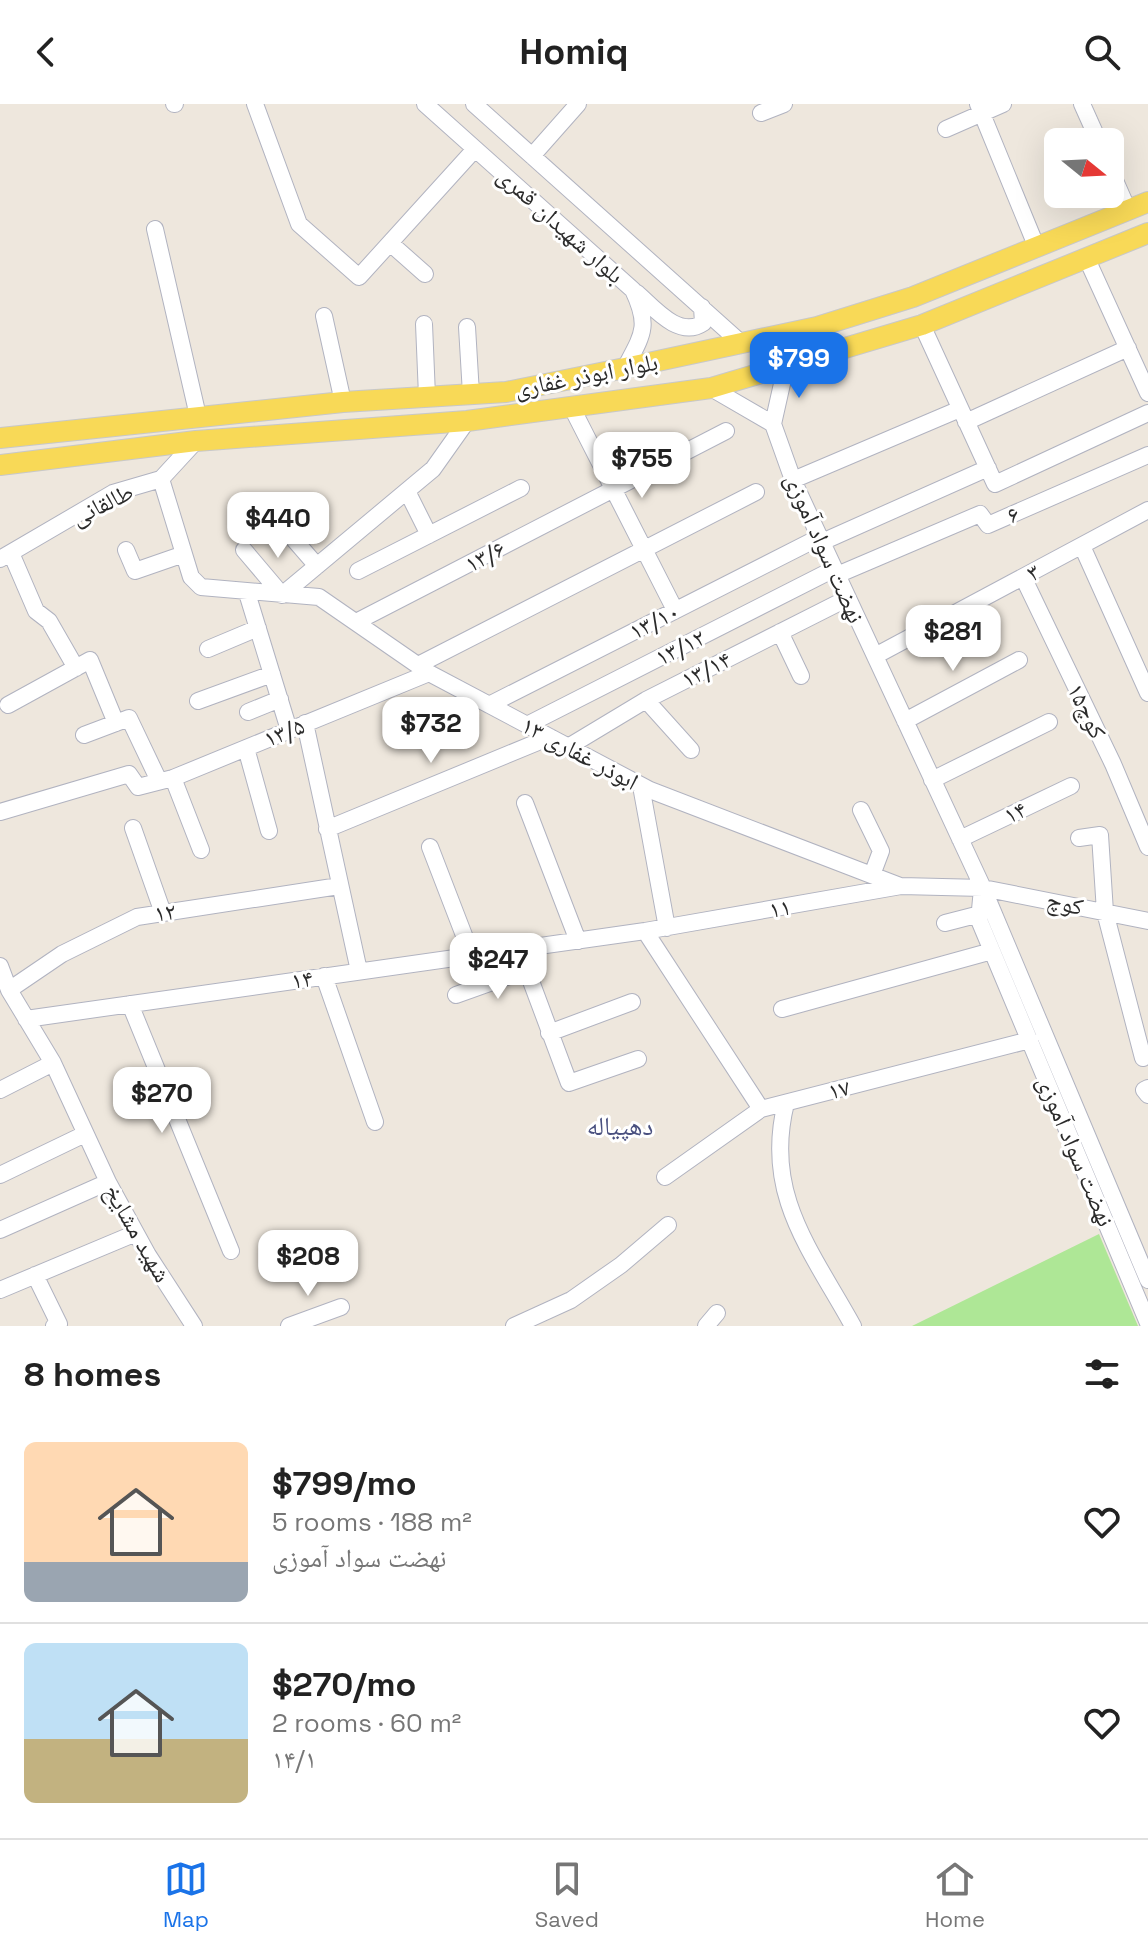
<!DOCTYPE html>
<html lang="en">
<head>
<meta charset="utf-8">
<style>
	body { margin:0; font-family:"Space Grotesk","Noto Naskh Arabic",sans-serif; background:#f2f2f2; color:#222; height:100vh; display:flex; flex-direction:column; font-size:30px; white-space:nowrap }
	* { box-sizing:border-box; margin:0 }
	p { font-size:26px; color:#767676 }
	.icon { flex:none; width:44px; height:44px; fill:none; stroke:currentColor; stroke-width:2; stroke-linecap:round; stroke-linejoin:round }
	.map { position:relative; height:1222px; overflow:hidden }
	.panel { display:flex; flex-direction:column; background:#fff; flex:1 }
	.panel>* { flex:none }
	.needle { width:52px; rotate:108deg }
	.buttons { position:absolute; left:1044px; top:24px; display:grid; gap:16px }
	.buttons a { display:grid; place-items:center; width:80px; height:80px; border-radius:12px; background:#fff; box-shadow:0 8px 32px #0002; font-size:40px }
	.price { position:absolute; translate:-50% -68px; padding:0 18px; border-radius:16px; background:#fff; color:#222; font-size:26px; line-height:52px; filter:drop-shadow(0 2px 4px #0008) }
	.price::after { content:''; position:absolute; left:50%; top:48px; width:24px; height:18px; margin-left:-12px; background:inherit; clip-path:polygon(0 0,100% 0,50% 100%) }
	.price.on { background:#1a73e8; color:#fff }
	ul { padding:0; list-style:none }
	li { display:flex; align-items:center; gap:24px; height:200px; padding:0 24px }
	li+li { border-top:2px solid #e0e0e0 }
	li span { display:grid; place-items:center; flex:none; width:224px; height:160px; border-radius:12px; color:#555 }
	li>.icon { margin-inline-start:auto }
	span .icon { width:96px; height:96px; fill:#fffc; stroke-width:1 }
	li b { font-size:34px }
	h2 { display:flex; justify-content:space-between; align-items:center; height:96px; padding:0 24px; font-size:34px }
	header { display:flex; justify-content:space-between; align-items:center; height:104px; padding:0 24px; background:#fff; font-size:36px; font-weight:700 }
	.dock { display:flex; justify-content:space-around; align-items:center; height:112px; border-top:2px solid #e0e0e0; background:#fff; font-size:22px; color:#767676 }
	.dock a { display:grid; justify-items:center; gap:4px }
	.dock .on { color:#1a73e8 }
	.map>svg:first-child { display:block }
	.green { fill:#aee796 }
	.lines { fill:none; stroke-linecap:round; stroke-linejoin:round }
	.minor-casing { stroke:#b1b3c0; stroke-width:18 }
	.major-casing { stroke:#c8c8c8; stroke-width:22 }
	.minor { stroke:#fff; stroke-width:16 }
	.major { stroke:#f8d957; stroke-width:20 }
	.labels { text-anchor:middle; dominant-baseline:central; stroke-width:6; stroke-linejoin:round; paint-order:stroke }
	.street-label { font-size:24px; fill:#2b2b2b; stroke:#fff }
	.neighbourhood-label { font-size:26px; fill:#49507f; stroke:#fff }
</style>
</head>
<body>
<header><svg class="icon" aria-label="back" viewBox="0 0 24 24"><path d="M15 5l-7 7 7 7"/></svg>Homiq<svg class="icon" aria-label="search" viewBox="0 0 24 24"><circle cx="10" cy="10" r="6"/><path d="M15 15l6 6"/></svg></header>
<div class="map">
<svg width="1148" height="1222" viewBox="0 0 1148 1222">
	<rect width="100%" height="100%" fill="#eee7dd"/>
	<path class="green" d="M1099 1130 1138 1222H912Z"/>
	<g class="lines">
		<g class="minor-casing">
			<path id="minor" d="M174 0H175
				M255 0 299 120 359 173 475 45
				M425 0 633 186C650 222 643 230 625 264
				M474 0 741 239
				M978 0 1037 144
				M1082 0 1099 38
				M761 9 784 0
				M946 25 1003 0
				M532 52 578 0
				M1110 65 1128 106
				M155 125 198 312
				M390 139 425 170
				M1086 153 1148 289
				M637 189C654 204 679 235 703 219L702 203
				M324 212 343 298
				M424 220 427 292
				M922 221 995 380 1148 309
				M467 223 471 290
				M711 284 773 320
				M572 304 675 506
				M966 318 1128 244
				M773 320 793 376 983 784 1148 1176
				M773 320 786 262
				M161 375 191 473 201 483 319 493 429 569 650 686 900 782
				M793 376 960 305
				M407 387 429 431
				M284 424 317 462
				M822 438 988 364
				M1082 442 1148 589
				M126 446 135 467 184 450
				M244 446 282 491 433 365 467 317
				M11 449 36 507 49 517 76 564
				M0 455 113 389 161 375 196 337
				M358 467 521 384
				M837 471 980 410 988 421 1148 351
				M1023 473 1113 660 1148 743
				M247 489 289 626
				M356 518 726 327
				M780 528 801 572
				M208 545 258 524
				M875 552 1148 406
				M418 561 756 388
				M646 596 691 646
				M198 597 272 570
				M8 601 90 556 116 619
				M489 601 820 433
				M248 608 280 595
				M905 617 1019 556
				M305 619 359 867
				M527 621 834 465
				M84 631 129 614 159 677
				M568 643 646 596 848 494
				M246 644 269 727
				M173 674 201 746
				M932 676 1049 618
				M641 682 667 824
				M525 699 578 837
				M861 706 881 747 872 771
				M0 708 129 670 138 683 173 674 429 569
				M133 724 163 809
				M327 725 550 633
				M1079 734 1100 731 1105 808 1143 954
				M960 735 1071 682
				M430 743 472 852
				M982 785 979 816 1148 1219
				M945 819 980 810
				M645 827 761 1005
				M519 845 569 979 638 955
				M0 862 9 886 53 959 108 1078 148 1151 194 1222
				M324 872 375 1018
				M9 886 62 850 137 813 339 782
				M456 891 526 866
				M130 900 231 1147
				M782 905 992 847
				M26 915 645 827 901 782 983 784 1148 817
				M549 929 632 898
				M1148 984 1144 986 1148 991
				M0 986 53 959
				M786 999C763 1090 811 1146 853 1222
				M0 1071 85 1030
				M665 1073 761 1005 1030 936
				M0 1126 108 1078
				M35 1171 59 1220 54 1222
				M0 1186 136 1129
				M289 1222 341 1203
				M514 1222 571 1196 621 1161 668 1121
				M706 1222 717 1209"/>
		</g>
		<g class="major-casing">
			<path id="major" d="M0 334 343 298 506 288 625 264 817 223 913 193 1148 98
				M0 361 196 337 467 317 711 284 922 221 1148 129"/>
		</g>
		<use href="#minor" class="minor"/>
		<use href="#major" class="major"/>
	</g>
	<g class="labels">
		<g class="street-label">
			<text transform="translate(561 121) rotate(42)">بلوار شهیدان قمری</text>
			<text transform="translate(586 271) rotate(-11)">بلوار ابوذر غفاری</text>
			<text transform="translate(102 400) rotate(-26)">طالقانی</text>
			<text transform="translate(1013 410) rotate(-24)">۶</text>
			<text transform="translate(825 444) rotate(66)">نهضت سواد آموزی</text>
			<text transform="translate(485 452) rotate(-27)">۱۳/۶</text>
			<text transform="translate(1033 468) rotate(-28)">۳</text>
			<text transform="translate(654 517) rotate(-27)">۱۳/۱۰</text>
			<text transform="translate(680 543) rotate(-27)">۱۳/۱۲</text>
			<text transform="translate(706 565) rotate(-27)">۱۳/۱۴</text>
			<text transform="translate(1087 607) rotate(64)">۱۵کوچ</text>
			<text transform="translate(284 628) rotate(-22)">۱۳/۵</text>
			<text transform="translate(580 649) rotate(28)">۱۳ ابوذر غفاری</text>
			<text transform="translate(1015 708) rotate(-26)">۱۴</text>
			<text transform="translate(1065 799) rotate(13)">کوچ</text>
			<text transform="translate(780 804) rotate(-10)">۱۱</text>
			<text transform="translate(165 808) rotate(-9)">۱۲</text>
			<text transform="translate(302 875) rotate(-8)">۱۴</text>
			<text transform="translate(839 985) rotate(-14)">۱۷</text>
			<text transform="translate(1076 1047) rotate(67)">نهضت سواد آموزی</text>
			<text transform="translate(138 1129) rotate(60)">شهید مشایخ</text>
		</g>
		<g class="neighbourhood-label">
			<text x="620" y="1022">دهپیاله</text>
		</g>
	</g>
</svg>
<div class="buttons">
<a><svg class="needle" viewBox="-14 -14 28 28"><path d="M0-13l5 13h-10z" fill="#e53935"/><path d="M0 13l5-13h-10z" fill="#767676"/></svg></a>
</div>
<b class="price on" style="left:799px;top:296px">$799</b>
<b class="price" style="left:642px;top:396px">$755</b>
<b class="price" style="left:278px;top:456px">$440</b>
<b class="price" style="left:953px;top:569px">$281</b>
<b class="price" style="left:431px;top:661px">$732</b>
<b class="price" style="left:498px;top:897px">$247</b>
<b class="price" style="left:162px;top:1031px">$270</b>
<b class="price" style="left:308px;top:1194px">$208</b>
</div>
<section class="panel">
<h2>8 homes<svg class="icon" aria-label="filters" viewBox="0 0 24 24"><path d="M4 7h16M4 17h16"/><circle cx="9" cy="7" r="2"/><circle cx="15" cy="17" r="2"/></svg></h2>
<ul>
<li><span style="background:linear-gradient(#ffd9b3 75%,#9aa5b1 0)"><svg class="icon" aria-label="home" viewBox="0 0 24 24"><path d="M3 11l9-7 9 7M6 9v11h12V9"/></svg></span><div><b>$799/mo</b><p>5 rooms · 188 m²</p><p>نهضت سواد آموزی</p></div><svg class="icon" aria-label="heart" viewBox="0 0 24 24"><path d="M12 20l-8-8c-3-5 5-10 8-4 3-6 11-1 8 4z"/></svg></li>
<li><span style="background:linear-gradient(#bfe0f5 60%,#c2b280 0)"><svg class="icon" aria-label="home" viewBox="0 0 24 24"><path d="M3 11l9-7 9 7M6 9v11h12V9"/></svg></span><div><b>$270/mo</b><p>2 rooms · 60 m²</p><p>۱۴/۱</p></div><svg class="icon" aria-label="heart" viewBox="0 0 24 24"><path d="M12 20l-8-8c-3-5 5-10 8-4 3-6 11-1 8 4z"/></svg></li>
</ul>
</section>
<nav class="dock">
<a class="on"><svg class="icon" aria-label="map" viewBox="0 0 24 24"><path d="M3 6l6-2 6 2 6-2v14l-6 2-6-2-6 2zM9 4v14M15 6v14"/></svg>Map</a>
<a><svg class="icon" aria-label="saved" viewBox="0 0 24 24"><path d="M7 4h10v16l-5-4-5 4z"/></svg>Saved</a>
<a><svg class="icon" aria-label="home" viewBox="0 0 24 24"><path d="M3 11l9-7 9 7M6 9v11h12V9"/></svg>Home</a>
</nav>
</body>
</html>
